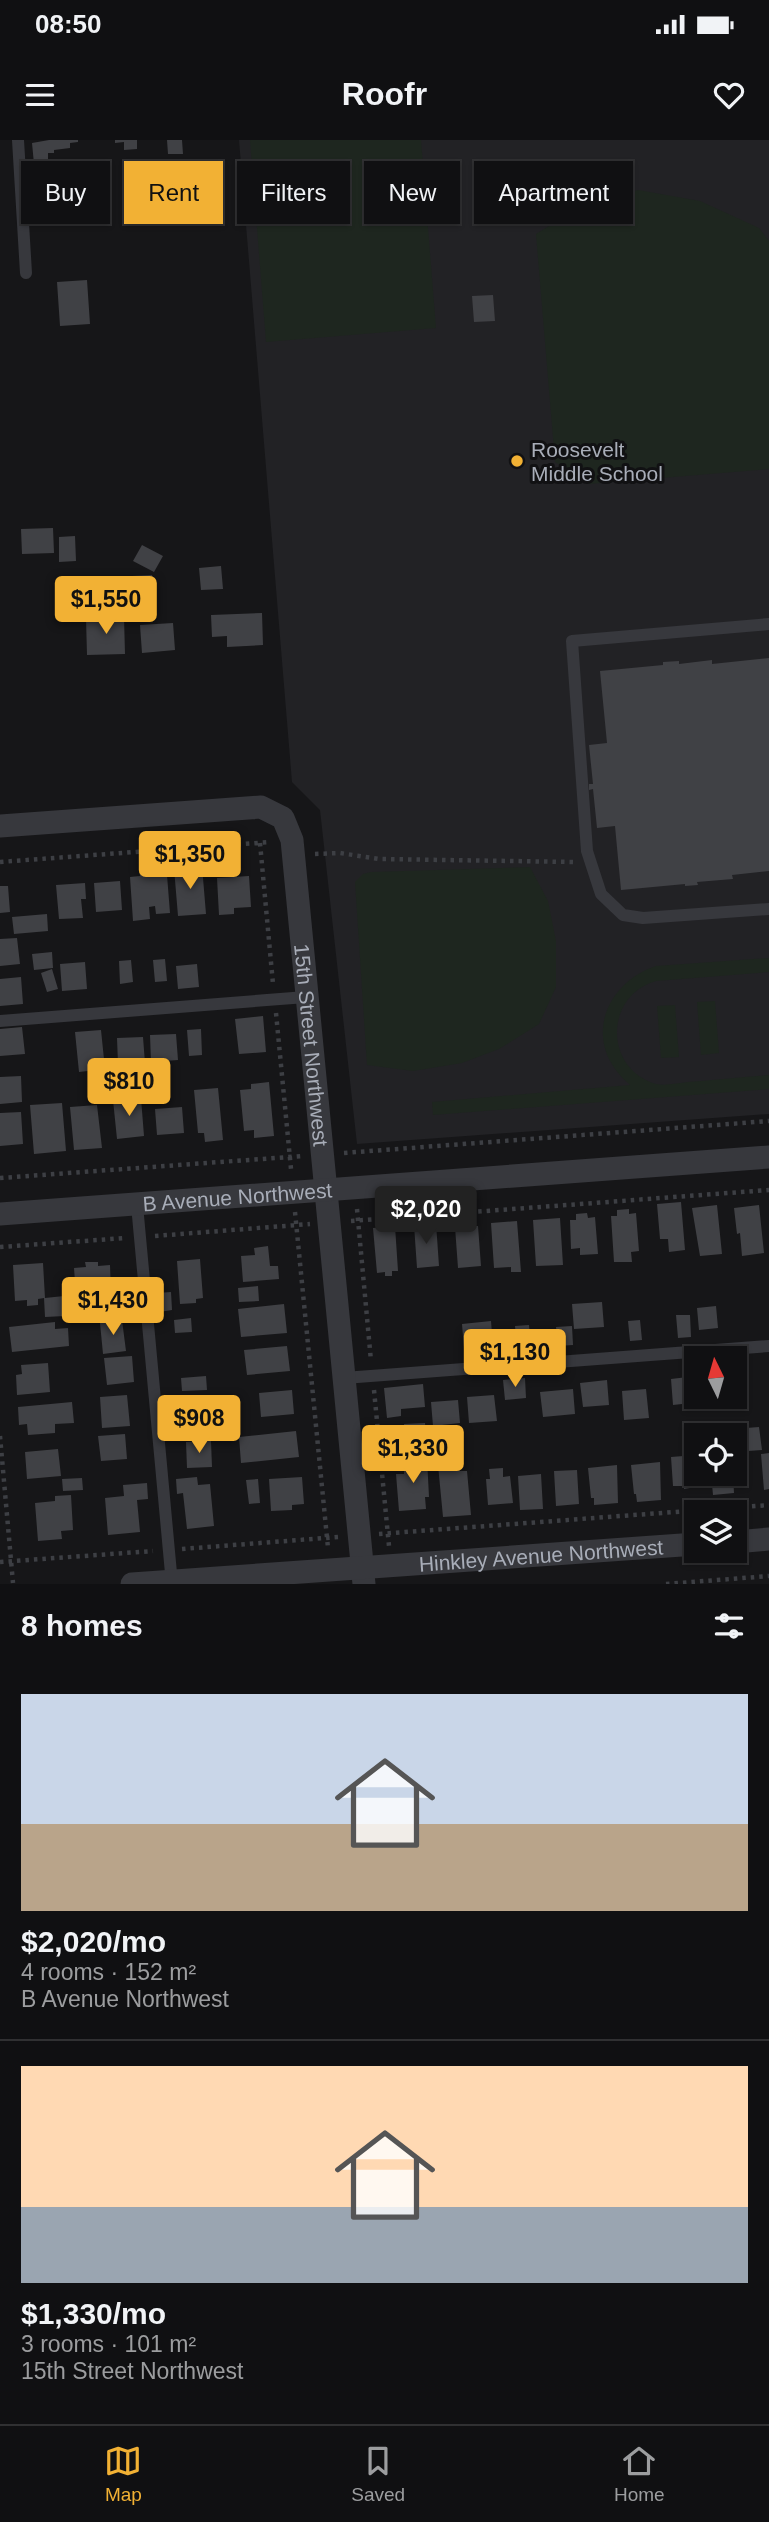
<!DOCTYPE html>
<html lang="en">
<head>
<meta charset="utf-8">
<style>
	body { margin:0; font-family:Helvetica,sans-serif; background:#1e1e20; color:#f1f3f6; height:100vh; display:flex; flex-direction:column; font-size:26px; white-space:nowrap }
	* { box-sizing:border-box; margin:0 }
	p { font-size:23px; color:#9c9d9f }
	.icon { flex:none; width:38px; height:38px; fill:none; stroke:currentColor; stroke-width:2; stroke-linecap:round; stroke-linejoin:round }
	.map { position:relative; height:1444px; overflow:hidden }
	.side { display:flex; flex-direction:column; background:#101012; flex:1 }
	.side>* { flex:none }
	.banner { position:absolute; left:21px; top:21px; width:728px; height:63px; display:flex; gap:14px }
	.needle { width:46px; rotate:355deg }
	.controls { position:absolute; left:684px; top:1206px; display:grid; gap:14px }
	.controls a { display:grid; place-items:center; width:63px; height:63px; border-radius:0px; background:#101012; box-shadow:0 2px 5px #0004,0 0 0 2px #303032; font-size:35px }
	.price { position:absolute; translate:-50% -60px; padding:0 16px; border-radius:7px; background:#f2b134; color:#111; font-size:23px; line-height:46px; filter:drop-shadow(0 2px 4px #0008) }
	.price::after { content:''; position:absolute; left:50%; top:42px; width:21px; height:16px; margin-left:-10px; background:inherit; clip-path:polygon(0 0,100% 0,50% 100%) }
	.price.selected { background:#222; color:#fff }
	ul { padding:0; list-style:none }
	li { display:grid; align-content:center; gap:14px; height:371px; padding:0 21px }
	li+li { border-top:2px solid #303032 }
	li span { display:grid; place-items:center; height:217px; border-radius:0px; color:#555 }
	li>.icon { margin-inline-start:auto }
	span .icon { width:126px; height:126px; fill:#fffc; stroke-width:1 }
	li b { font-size:30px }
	h2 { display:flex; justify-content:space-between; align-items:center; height:84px; padding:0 21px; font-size:30px }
	.chip { padding:0 24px; border-radius:0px; background:#101012; box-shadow:0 2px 5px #0004,0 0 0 2px #303032; font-size:24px; line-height:63px }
	.chip.selected { background:#f2b134; color:#111 }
	.status { display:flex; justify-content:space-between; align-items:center; height:49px; padding:0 35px; background:#101012; direction:ltr }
	.status svg { height:19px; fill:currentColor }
	header { display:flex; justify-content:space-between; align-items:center; height:91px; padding:0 21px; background:#101012; font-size:32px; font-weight:700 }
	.tabs { display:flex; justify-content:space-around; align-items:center; height:98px; border-top:2px solid #303032; background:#101012; font-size:19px; color:#9c9d9f }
	.tabs a { display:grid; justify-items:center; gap:4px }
	.tabs .selected { color:#f2b134 }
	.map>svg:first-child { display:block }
	.built { fill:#222225 }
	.green { fill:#1e261f }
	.building { fill:#404145 }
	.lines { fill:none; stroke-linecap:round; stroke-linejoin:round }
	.path { stroke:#3d3f44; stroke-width:4.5; stroke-dasharray:3.5 5; stroke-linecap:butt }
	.lane { stroke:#37383d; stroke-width:12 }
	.street { stroke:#37383d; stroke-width:23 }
	.poi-dot { fill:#f2b134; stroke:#111113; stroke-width:2.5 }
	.labels { text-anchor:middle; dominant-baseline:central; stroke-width:6; stroke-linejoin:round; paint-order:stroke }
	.poi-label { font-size:21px; fill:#a8adb8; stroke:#111113; text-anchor:start }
	.street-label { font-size:21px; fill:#a8adb8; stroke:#111113 }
</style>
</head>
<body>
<div class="status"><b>08:50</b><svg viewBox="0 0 49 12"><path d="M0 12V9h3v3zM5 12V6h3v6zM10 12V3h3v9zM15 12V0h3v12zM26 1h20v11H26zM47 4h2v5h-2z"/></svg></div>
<header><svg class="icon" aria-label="menu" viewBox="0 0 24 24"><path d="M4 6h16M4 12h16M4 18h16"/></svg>Roofr<svg class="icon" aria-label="heart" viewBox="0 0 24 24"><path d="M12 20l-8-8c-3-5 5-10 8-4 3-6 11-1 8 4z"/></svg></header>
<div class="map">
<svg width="769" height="1444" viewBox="0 0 769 1444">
	<rect width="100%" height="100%" fill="#161618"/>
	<path class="built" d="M239 0H769V974L357 1004 320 670 292 642Z"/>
	<path class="green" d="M250 0H421L436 188 266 202Z
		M638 50 700 61 759 88 769 101V329L589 344 555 322 536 94 581 66Z
		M530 727 548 761 556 801V847L539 884 499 909 462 923 413 931 367 925 355 742 363 734 371 732Z
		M769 818V832L656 841C604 856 604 929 656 944 666 946 679 943 688 942 715 940 742 937 769 935V949L433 975 432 962 630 945C627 942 622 938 619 934 584 893 610 841 656 826Z
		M715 861 719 913 701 915 697 862Z
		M675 865 679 917 661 918 657 866Z"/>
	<path class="building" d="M49 0H78V2L70 3V8L54 10V13H48V23L34 24 32 3Z
		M115 0H137V9L124 10V2L115 3Z
		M167 0H182L183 14H168Z
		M152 21 153 40 128 41 127 23Z
		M196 26 198 48 175 49 174 28Z
		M87 140 90 184 60 186 57 142Z
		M493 155 495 181 474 182 472 156Z
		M53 388 54 413 22 414 21 389Z
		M75 396 76 421 59 422V397Z
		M142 405 163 416 154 432 133 421Z
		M221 426 223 449 201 450 199 428Z
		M152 435 153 451 133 452 132 436Z
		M262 473 263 505 227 507V496L212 497 211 475Z
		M124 477 125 514 87 515 86 478Z
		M173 483 175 510 142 513 140 485Z
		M769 518V731L732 735 733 739 697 742 698 745 685 746V744L621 750 615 686 597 688 593 649 589 650V644H593L589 605 607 603 600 531 663 525V522L679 521V524L712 520V524Z
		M202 726 206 774 178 776 174 728Z
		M157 729 158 736 167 735 170 773 156 774 155 766 149 767 150 779 133 781 130 737 140 736 139 730Z
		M249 736 251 767 234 768V774L219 775 217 738Z
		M120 741 122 770 96 772 94 743Z
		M85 743 86 759H81L83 778 59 779 56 745Z
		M0 746H8L10 772 0 773Z
		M47 774 48 791 14 794 12 777Z
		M17 798 20 824 0 826V799Z
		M52 812 53 828 34 830 32 814Z
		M165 819 167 841 155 842 153 820Z
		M131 820 133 842 120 844 119 821Z
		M85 822 87 849 62 851 60 824Z
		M197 824 199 847 178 849 176 826Z
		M52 829 58 849 47 852 41 833Z
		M21 837 23 864 0 866V839Z
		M263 876 266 912 239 914 235 879Z
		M22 887 25 914 0 916V889Z
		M201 889 202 915 189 916 187 890Z
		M101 890 105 929 79 932 75 892Z
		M176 894 178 920 151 922 150 895Z
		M143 897 145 923 118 924 117 898Z
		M21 936 22 962 0 964V937Z
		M269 942 274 996 254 998V990L244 991 240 950 251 949V944Z
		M218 948 223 1000 205 1002 204 993H198L194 950Z
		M141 958 144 996 117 999 113 960Z
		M62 963 66 1011 34 1014 30 965Z
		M97 965 102 1008 74 1010 70 967Z
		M182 967 184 993 157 995 155 969Z
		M21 972 23 1004 0 1006V973Z
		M681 1062 685 1110 669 1112 668 1099H660L657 1064Z
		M717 1065 722 1114 700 1116 692 1068Z
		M759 1065 764 1113 742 1116 740 1093 737 1094 734 1068Z
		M629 1069V1074L636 1073 639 1111 631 1112 632 1122H614L611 1076H617V1070Z
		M587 1073 588 1078 595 1077 598 1114 580 1115V1108L571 1109 570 1080H576V1074Z
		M560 1078 563 1125 536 1126 533 1080Z
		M472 1080V1086H478L481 1126 458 1128 455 1087 461 1086 460 1081Z
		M517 1081 521 1132H511V1127L494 1128 491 1083Z
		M436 1083 439 1126 417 1128 414 1085Z
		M395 1086 398 1131H392V1136H385V1132L377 1133 373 1088Z
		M268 1106 270 1126H278L279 1139 243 1142 241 1116 255 1115 254 1108Z
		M200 1119 203 1158 196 1159V1163L180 1164 177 1121Z
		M85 1122H98V1126L110 1125 111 1153 76 1155 74 1128 86 1127Z
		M43 1123 45 1158 64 1156 65 1176 45 1177 44 1158 38 1159V1165L27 1166V1160L15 1161 13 1125Z
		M135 1145 137 1169 122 1171 120 1146Z
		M258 1146 259 1161 239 1162 238 1148Z
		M171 1152 172 1170 159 1172 157 1153Z
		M602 1162 604 1187 574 1189 572 1164Z
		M284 1164 287 1193 241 1197 238 1169Z
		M716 1166 718 1188 699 1190 697 1168Z
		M676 1175H690L691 1197 678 1198Z
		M191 1178 192 1192 175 1193 174 1180Z
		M122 1180 126 1211 103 1214 100 1183Z
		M640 1180 642 1200 630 1201 628 1181Z
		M491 1181 493 1206 464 1209 462 1184Z
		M55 1182V1189L68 1188 69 1206 12 1212 9 1187Z
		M529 1185 531 1207 517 1208 515 1186Z
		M572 1186 573 1205 558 1206 556 1187Z
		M287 1206 290 1231 247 1235 244 1210Z
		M132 1216 134 1242 107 1245 104 1218Z
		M48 1223 50 1252 17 1255 16 1235 22 1234 21 1225Z
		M206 1236 207 1250 182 1251 181 1238Z
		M696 1236V1256H700V1262L673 1265 671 1239Z
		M525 1238 526 1258 505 1260 503 1240Z
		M607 1240 609 1265 583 1267 580 1243Z
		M423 1244 425 1267 401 1269V1276L387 1278 384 1248Z
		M573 1249 575 1274 543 1277 540 1252Z
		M646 1249 649 1278 624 1280 622 1251Z
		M292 1250 294 1274 261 1277 259 1253Z
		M127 1255 130 1286 102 1288 100 1257Z
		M494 1255 497 1281 469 1283 467 1257Z
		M201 1260 202 1272 194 1273 196 1294 174 1296 172 1273H180L179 1262Z
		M458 1260 460 1283 433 1286 431 1262Z
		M72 1262 74 1283 55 1284V1293L28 1295 27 1284 19 1285 18 1267Z
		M425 1283 426 1296 405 1297 404 1284Z
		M759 1287 762 1310 748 1311 746 1288Z
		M296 1291 299 1317 241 1323 239 1297Z
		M125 1294 127 1319 101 1321 98 1296Z
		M211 1301 212 1327 187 1328 186 1302Z
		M58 1309 61 1336 27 1339 25 1312Z
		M769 1313V1349L764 1350 761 1314Z
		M696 1315V1334H706L707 1345 684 1349V1346H673L671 1317Z
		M427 1318 429 1357H425L426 1369 399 1371 396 1334H404V1319Z
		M660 1322 661 1360 637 1362 636 1354H634L631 1325Z
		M459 1324V1331H467L471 1375 443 1377 438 1325Z
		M617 1325 618 1363 594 1365V1358H591L588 1328Z
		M503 1328V1337L510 1336 513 1363 488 1365 486 1339H490L489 1329Z
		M577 1330 579 1364 556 1366 554 1331Z
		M541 1334 543 1369 520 1370 518 1336Z
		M711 1334H733L734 1353 713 1355Z
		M197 1337 198 1345 210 1344 214 1386 187 1389 183 1353 177 1354 176 1339Z
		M302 1337 304 1364 292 1365V1370L271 1371 269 1339Z
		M82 1338 83 1350 63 1351 62 1339Z
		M258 1339 260 1363 249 1364 246 1340Z
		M147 1343 148 1359 137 1360 140 1392 108 1395 105 1358 124 1356 123 1345Z
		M71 1355 73 1390 61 1391 62 1399 38 1401 35 1363 55 1361V1356Z"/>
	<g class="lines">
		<path class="path" d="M260 703 273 844
			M315 714 340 713 379 719 576 722
			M0 722 271 702
			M276 873 291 1029
			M344 1013 769 981
			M0 1038 303 1016
			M357 1069 371 1221
			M295 1072 328 1408
			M351 1081 769 1050
			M155 1096 310 1084
			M0 1107 125 1098
			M374 1250 389 1406
			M0 1296 13 1443
			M379 1394 769 1365
			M182 1409 338 1397
			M0 1422 153 1411
			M666 1444 769 1436"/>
		<path class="lane" d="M18 0 26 133
			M769 484 572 501 587 711 601 754 623 775 643 778 769 769
			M0 881 306 857
			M137 1065 172 1444
			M344 1238 769 1206"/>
		<g class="street">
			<path id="s1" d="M0 686 261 667 283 678 292 700 364 1444"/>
			<path id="s2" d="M0 1074 769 1017"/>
			<path d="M735 1402 769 1399"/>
			<path id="s3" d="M132 1444 696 1404"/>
		</g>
	</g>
	<circle class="poi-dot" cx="517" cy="321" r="7"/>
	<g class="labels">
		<g class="poi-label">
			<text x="531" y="309">Roosevelt<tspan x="531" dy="24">Middle School</tspan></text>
		</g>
		<g class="street-label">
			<text stroke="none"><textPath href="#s1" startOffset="516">15th Street Northwest</textPath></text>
			<text stroke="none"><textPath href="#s2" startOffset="238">B Avenue Northwest</textPath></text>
			<text stroke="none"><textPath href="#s3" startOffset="410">Hinkley Avenue Northwest</textPath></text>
		</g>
	</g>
</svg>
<div class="controls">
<a><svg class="needle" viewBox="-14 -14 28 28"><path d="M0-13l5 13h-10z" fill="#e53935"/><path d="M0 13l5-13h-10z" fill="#9c9d9f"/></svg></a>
<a><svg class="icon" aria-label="locate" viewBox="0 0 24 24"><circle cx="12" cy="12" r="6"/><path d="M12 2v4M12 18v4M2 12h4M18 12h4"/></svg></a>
<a><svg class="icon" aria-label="layers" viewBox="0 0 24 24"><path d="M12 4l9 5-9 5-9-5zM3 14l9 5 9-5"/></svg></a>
</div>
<b class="price" style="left:106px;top:496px">$1,550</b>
<b class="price" style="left:190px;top:751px">$1,350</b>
<b class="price" style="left:129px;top:978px">$810</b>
<b class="price selected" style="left:426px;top:1106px">$2,020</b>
<b class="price" style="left:113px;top:1197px">$1,430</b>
<b class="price" style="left:515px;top:1249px">$1,130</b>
<b class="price" style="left:199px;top:1315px">$908</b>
<b class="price" style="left:413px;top:1345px">$1,330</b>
<div class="banner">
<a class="chip">Buy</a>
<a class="chip selected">Rent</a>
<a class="chip">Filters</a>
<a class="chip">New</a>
<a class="chip">Apartment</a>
</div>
</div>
<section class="side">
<h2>8 homes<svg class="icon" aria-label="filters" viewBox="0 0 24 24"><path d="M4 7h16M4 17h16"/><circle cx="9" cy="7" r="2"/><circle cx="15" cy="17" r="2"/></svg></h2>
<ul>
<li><span style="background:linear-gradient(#c9d6e8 60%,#b9a48a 0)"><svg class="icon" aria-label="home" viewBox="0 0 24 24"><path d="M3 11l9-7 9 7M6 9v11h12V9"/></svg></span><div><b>$2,020/mo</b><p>4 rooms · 152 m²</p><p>B Avenue Northwest</p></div></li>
<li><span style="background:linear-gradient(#ffd9b3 65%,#9aa5b1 0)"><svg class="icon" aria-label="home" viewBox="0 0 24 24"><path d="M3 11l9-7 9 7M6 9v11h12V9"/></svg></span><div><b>$1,330/mo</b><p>3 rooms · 101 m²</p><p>15th Street Northwest</p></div></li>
</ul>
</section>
<nav class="tabs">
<a class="selected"><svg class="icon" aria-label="map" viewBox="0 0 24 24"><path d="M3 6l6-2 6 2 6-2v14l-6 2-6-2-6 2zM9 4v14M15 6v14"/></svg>Map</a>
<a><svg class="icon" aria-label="saved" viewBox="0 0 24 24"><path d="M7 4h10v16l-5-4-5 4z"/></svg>Saved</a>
<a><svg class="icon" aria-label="home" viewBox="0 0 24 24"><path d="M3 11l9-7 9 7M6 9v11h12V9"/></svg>Home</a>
</nav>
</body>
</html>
